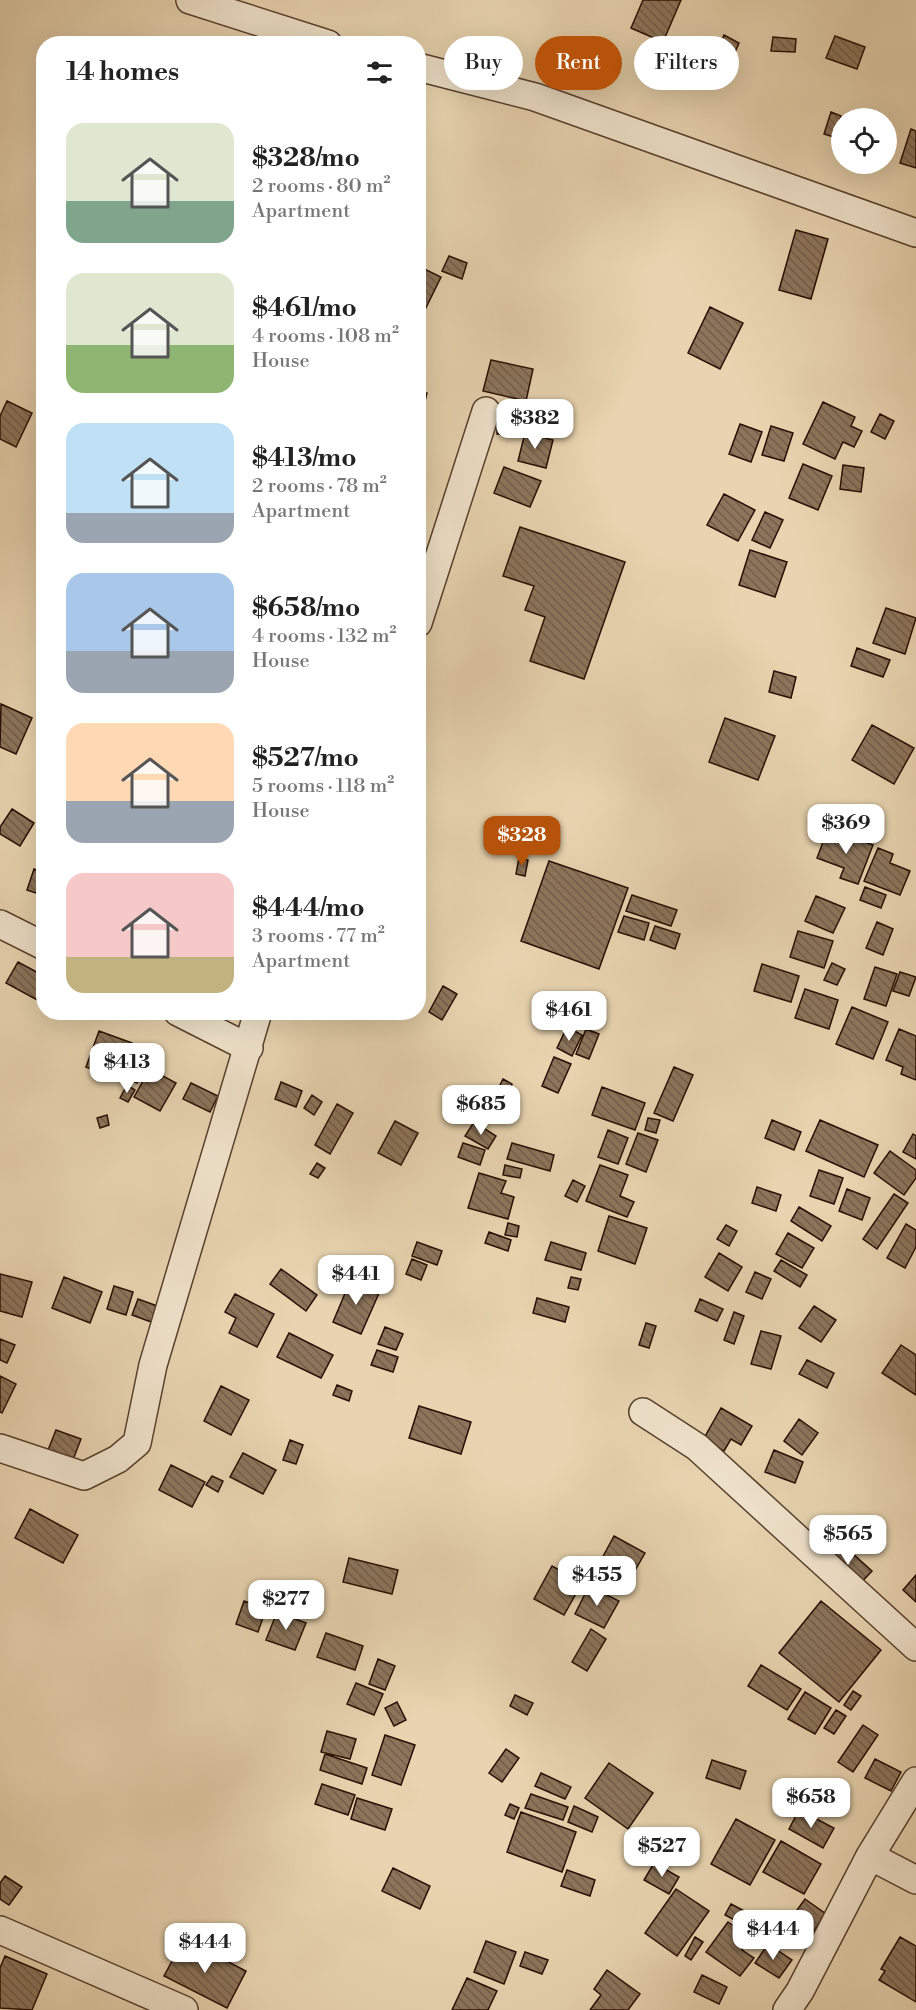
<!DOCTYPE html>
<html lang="en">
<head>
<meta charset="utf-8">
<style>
	body { margin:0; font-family:"Libre Bodoni",serif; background:#f6f6f6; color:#222; height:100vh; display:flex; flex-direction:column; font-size:22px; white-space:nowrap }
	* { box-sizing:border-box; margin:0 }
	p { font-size:20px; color:#767676 }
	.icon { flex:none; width:33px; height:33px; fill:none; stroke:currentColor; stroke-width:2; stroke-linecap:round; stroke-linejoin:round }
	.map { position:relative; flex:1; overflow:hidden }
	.drawer { position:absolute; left:36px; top:36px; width:390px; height:984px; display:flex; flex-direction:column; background:#fff; border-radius:24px; box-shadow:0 6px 24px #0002 }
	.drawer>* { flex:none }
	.banner { position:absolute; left:444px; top:36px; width:381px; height:54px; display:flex; gap:12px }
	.tools { position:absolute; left:831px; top:108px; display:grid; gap:12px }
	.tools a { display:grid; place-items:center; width:66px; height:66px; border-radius:50%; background:#fff; box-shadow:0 6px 24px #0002; font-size:30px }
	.price { position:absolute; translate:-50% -51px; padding:0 14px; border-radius:12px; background:#fff; color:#222; font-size:20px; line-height:39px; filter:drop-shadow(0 2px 3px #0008) }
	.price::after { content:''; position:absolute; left:50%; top:36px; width:18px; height:14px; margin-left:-9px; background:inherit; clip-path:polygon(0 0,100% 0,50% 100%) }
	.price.on { background:#b45309; color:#fff }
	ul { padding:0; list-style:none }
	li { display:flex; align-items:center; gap:18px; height:150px; padding:0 30px }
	li span { display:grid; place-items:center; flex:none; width:168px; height:120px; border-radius:18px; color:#555 }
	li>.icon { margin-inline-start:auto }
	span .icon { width:72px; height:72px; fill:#fffc; stroke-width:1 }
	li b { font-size:26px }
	h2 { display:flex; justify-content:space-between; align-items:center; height:72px; padding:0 30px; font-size:26px }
	.tag { padding:0 21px; border-radius:27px; background:#fff; box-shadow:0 6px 24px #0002; font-size:21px; line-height:54px }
	.tag.on { background:#b45309; color:#fff }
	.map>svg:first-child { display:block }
	.building { fill:url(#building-back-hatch); stroke:#280f01; stroke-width:1.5 }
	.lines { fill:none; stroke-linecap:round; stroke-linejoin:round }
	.minor-casing { stroke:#58402d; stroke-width:30 }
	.minor { stroke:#f0e3cc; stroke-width:27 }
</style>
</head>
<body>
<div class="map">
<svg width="916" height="2010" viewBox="0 0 916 2010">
	<defs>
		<pattern id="building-back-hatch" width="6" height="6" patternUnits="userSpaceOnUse" patternTransform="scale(1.5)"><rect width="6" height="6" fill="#8c755c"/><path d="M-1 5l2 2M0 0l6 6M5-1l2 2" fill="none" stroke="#725e4a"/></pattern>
	</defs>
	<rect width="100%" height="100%" fill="#e8d4b0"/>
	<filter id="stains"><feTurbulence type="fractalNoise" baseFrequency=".00333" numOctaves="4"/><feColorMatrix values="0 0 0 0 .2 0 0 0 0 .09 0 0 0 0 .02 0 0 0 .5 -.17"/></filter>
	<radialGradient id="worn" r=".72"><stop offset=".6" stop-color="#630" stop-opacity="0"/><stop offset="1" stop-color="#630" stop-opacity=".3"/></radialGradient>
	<path class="building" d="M643 0H681L663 42 631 28Z
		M724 35 739 43 732 59 717 51Z
		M835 36 865 47 857 69 826 58Z
		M773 37 796 39 795 52 771 51Z
		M831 112 841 116 834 137 824 134Z
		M911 129 916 131V168L900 163Z
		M796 230 828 239 811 299 779 290Z
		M449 256 467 263 462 279 442 271Z
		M418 266 441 277 418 324Z
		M710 307 743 323 720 369 688 353Z
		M491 360 533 369 526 401 483 391Z
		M418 391 427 393 419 426H418Z
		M7 401 32 413 16 447 0 439V416Z
		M823 402 855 417 851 426 862 431 854 447 843 442 835 459 803 444Z
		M880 414 894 421 885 439 871 432Z
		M497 421H506L507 434H497Z
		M740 424 762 432 751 462 729 454Z
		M771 426 793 433 784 461 762 455Z
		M525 433 553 440 546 468 518 461Z
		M803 464 832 476 818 510 789 498Z
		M843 465 864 468 861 492 840 489Z
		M504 467 541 481 530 507 494 493Z
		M724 494 755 510 738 541 707 525Z
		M765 512 783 520 770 548 752 540Z
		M520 527 625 562 584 679 530 661 545 617 525 610 534 586 503 576Z
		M750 550 787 562 775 597 739 585Z
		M886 608 916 618 905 654 873 643Z
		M857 648 890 660 883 677 851 666Z
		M774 671 796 677 791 698 769 692Z
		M1 704 32 718 16 754 0 747Z
		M725 718 775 736 758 780 709 762Z
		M872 725 914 748 894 784 852 760Z
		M12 809 34 823 20 846 0 834V827Z
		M828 829 873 845 858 884 840 878 844 868 817 858Z
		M878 848 893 854 890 863 910 871 900 895 864 881Z
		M519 858 528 860 525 876 516 874Z
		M549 861 628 888 599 969 521 941Z
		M34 869 44 873 39 894 27 890Z
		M865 887 886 895 881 908 860 900Z
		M632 895 677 910 671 926 626 911Z
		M816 896 845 908 833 933 805 921Z
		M624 916 649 923 644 940 618 932Z
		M877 922 893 929 883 955 866 948Z
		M655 926 680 934 675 949 650 940Z
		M798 931 833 941 824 968 790 957Z
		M18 962 44 976V992L39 1001 6 983Z
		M832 963 845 969 837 985 824 980Z
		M762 964 799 976 791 1002 754 991Z
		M875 967 897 974 886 1006 864 999Z
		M900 972 916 977 909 996 893 991Z
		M443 986 457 994 442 1020 429 1012Z
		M805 989 838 1000 829 1029 795 1018Z
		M852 1007 888 1022 873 1059 836 1044Z
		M567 1027 582 1035 572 1056 557 1048Z
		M586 1029 599 1034 589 1059 576 1054Z
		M899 1029 916 1036V1080L901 1074 903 1067 886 1060Z
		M99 1031 132 1043 118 1079 86 1067Z
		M139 1054 149 1059 137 1083 128 1079Z
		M554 1057 571 1064 558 1093 542 1086Z
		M674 1067 693 1075 673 1121 654 1113Z
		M150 1069 176 1083 160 1111 134 1097Z
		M503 1079 512 1084 509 1092 499 1087Z
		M281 1082 302 1091 296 1107 275 1099Z
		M191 1083 218 1096 210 1112 183 1099Z
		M127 1085 135 1090 128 1102 120 1098Z
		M602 1087 645 1103 635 1130 592 1115Z
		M312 1095 322 1102 314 1115 304 1108Z
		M337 1104 353 1113 330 1154 315 1145Z
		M107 1115 109 1125 100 1128 97 1118Z
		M648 1118 660 1120 656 1133 645 1130Z
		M772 1120 801 1132 794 1150 765 1138Z
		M820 1120 878 1145 864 1177 806 1151Z
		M395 1121 418 1133 401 1165 378 1153Z
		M474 1122 496 1136 488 1149 465 1136Z
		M608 1130 628 1138 618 1164 598 1157Z
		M638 1133 658 1140 646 1172 626 1164Z
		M913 1134 916 1136V1159L903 1152Z
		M463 1143 485 1150 480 1165 458 1157Z
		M512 1143 554 1155 550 1171 507 1159Z
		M890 1151 916 1170V1178L904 1195 874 1173Z
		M317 1163 325 1168 318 1178 310 1174Z
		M505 1165 522 1169 520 1178 503 1175Z
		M600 1165 628 1175 620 1196 634 1202 627 1217 586 1201Z
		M819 1170 843 1178 834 1204 810 1196Z
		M479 1173 506 1181 501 1193 514 1197 508 1219 468 1208Z
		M573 1180 585 1186 577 1202 565 1196Z
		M757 1187 781 1195 776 1211 752 1203Z
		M847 1189 870 1198 862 1220 839 1211Z
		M894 1194 908 1203 877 1249 863 1239Z
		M799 1207 831 1226 822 1241 791 1221Z
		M609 1216 647 1228 635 1264 598 1251Z
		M508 1223 519 1226 517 1237 505 1235Z
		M906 1224 916 1230V1247L905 1268 887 1258Z
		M726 1225 737 1231 729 1246 717 1239Z
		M489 1232 511 1240 508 1251 485 1243Z
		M788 1233 814 1248 802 1268 776 1254Z
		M417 1242 442 1251 437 1265 412 1256Z
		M551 1242 586 1253 581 1270 545 1260Z
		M719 1253 742 1267 728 1291 705 1277Z
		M412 1259 427 1265 421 1280 406 1274Z
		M781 1260 807 1275 800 1287 774 1271Z
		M281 1269 317 1295 306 1311 270 1284Z
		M755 1272 771 1279 762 1299 746 1292Z
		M0 1274 32 1282 22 1317 0 1311Z
		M64 1277 102 1292 90 1323 52 1308Z
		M571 1277 581 1279 578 1290 568 1288Z
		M351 1279 380 1291 361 1334 333 1322Z
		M114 1286 133 1292 126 1315 107 1309Z
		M235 1294 274 1314 257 1347 229 1333 236 1318 225 1312Z
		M537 1298 569 1307 565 1322 533 1313Z
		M138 1299 160 1307 154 1323 132 1315Z
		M700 1299 723 1309 717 1321 695 1311Z
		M814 1306 836 1320 821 1342 799 1328Z
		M734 1312 744 1316 734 1344 724 1340Z
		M646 1323 656 1326 649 1348 639 1345Z
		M385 1327 403 1334 396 1350 378 1344Z
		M761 1331 781 1336 771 1369 751 1364Z
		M289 1333 333 1355 321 1378 277 1357Z
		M0 1339 15 1345 7 1363 0 1360Z
		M901 1345 916 1355V1395L882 1373Z
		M377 1350 398 1357 393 1372 371 1365Z
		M807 1360 834 1373 827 1388 799 1374Z
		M0 1376 16 1384 2 1413 0 1412Z
		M337 1385 352 1391 349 1401 333 1395Z
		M221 1386 249 1400 231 1435 204 1421Z
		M419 1406 471 1422 461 1454 409 1438Z
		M721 1408 752 1426 741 1445 731 1439 724 1451 703 1440Z
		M799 1419 818 1433 802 1455 784 1441Z
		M56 1430 81 1439 71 1465 46 1455Z
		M290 1440 303 1445 296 1464 283 1460Z
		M774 1450 803 1462 795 1483 765 1472Z
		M243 1453 276 1470 263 1494 230 1477Z
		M171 1465 205 1482 192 1507 159 1490Z
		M212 1476 223 1481 218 1492 206 1485Z
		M30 1509 78 1535 63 1563 15 1538Z
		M614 1536 645 1553 622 1593 592 1577Z
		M841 1543 872 1571 854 1590 823 1561Z
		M349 1558 398 1570 392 1594 343 1582Z
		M578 1562 588 1568 583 1577 572 1572Z
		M552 1566 582 1583 564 1615 534 1599Z
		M916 1575V1602L903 1590Z
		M589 1586 619 1601 604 1628 575 1614Z
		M244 1601 266 1609 258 1632 236 1624Z
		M821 1601 881 1650 839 1702 779 1653Z
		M277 1612 306 1623 295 1650 266 1640Z
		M591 1629 606 1639 587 1671 572 1662Z
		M326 1633 363 1646 355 1670 317 1657Z
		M378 1659 395 1666 385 1690 369 1684Z
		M761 1665 801 1689 787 1710 748 1686Z
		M356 1683 383 1694 374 1715 347 1704Z
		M853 1691 861 1696 851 1710 844 1705Z
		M805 1692 831 1708 815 1734 788 1719Z
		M515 1695 533 1703 527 1715 510 1706Z
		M397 1702 406 1720 394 1726 385 1708Z
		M836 1710 846 1716 834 1734 824 1728Z
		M863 1725 878 1735 853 1772 838 1762Z
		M327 1731 356 1739 350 1759 321 1752Z
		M385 1735 415 1745 401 1785 372 1775Z
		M506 1749 519 1758 502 1782 489 1773Z
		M325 1754 367 1768 362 1784 320 1770Z
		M875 1759 901 1772 891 1791 865 1778Z
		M712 1760 746 1771 740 1789 706 1778Z
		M609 1763 653 1793 628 1829 585 1798Z
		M541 1773 571 1787 565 1799 535 1786Z
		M322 1784 355 1795 348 1815 315 1804Z
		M531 1794 568 1807 563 1820 525 1808Z
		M357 1798 392 1809 385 1830 351 1819Z
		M510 1804 519 1808 514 1819 505 1815Z
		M574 1806 598 1817 592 1832 568 1822Z
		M799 1810 834 1828 823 1848 789 1829Z
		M521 1812 576 1832 562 1872 507 1852Z
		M736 1819 775 1840 750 1885 711 1864Z
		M781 1841 821 1864 804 1894 763 1872Z
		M654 1863 679 1877 669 1894 644 1880Z
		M393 1868 430 1886 420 1909 382 1891Z
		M567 1870 595 1880 590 1896 561 1886Z
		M5 1876 22 1887 9 1905 0 1899V1883Z
		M676 1889 709 1911 677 1956 645 1933Z
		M805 1899 826 1914 810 1936 789 1921Z
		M731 1904 767 1923 761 1934 725 1915Z
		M728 1922 750 1937 742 1950 754 1958 740 1976 706 1952Z
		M695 1937 703 1942 691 1960 685 1956Z
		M900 1937 916 1946V2002L879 1980 885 1971 881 1969Z
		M184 1939 246 1971 227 2008 164 1976Z
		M486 1941 516 1952 504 1984 474 1972Z
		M768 1944 792 1960 779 1978 755 1963Z
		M525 1952 548 1960 542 1974 520 1966Z
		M5 1956 47 1974 32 2010 0 2008V1968Z
		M607 1970 640 1994 628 2010H590L601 1995 594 1989Z
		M702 1975 727 1987 719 2004 694 1992Z
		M467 1978 497 1991 488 2010H452Z"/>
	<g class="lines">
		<g class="minor-casing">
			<path id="minor" d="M190 0 328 44
				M418 67 535 97 916 233
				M418 623 486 411
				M0 924 44 946
				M178 1012 249 1048
				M643 1412 697 1447 916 1647
				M0 1448 84 1476 118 1459 137 1443 153 1365 258 1012
				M870 1856 916 1880
				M0 1930 184 2010
				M787 2010 800 1991 870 1856 916 1781"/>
		</g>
		<use href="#minor" class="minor"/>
	</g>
	<rect width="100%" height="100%" filter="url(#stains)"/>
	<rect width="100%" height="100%" fill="url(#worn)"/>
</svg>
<div class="tools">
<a><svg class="icon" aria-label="locate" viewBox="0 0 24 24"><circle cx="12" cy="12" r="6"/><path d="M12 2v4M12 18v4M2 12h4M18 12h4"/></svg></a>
</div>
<b class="price" style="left:535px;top:450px">$382</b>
<b class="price" style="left:846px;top:855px">$369</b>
<b class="price on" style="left:522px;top:867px">$328</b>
<b class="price" style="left:569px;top:1042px">$461</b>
<b class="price" style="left:127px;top:1094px">$413</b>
<b class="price" style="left:481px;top:1136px">$685</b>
<b class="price" style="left:356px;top:1306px">$441</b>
<b class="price" style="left:848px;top:1566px">$565</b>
<b class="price" style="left:597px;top:1607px">$455</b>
<b class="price" style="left:286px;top:1631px">$277</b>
<b class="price" style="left:811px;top:1829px">$658</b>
<b class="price" style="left:662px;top:1878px">$527</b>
<b class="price" style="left:773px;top:1961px">$444</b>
<b class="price" style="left:205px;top:1974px">$444</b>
<div class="banner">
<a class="tag">Buy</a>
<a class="tag on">Rent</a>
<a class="tag">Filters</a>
</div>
<section class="drawer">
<h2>14 homes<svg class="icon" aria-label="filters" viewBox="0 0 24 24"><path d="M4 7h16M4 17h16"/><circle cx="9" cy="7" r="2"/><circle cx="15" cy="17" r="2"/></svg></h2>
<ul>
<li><span style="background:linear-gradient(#dfe7d0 65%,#7fa58c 0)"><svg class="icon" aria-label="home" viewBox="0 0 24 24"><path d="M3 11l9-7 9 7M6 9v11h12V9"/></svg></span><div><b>$328/mo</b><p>2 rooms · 80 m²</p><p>Apartment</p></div></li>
<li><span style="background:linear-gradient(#dfe7d0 60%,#8fb573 0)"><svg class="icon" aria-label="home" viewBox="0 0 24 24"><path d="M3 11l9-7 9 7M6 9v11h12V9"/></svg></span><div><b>$461/mo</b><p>4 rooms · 108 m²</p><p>House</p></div></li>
<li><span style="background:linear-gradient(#bfe0f5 75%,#9aa5b1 0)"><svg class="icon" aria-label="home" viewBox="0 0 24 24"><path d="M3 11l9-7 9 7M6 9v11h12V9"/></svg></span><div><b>$413/mo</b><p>2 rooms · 78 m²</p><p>Apartment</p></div></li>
<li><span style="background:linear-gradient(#a9c7e8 65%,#9aa5b1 0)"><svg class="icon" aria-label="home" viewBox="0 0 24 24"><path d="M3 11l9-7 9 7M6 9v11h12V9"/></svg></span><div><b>$658/mo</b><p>4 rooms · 132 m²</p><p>House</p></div></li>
<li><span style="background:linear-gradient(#ffd9b3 65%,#9aa5b1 0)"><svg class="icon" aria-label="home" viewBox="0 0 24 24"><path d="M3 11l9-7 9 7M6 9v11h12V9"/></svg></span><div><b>$527/mo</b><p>5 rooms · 118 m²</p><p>House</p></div></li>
<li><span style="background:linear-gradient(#f6c9c9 70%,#c2b280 0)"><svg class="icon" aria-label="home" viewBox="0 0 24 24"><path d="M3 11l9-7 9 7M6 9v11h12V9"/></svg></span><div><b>$444/mo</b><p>3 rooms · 77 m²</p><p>Apartment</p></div></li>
</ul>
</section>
</div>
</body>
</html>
